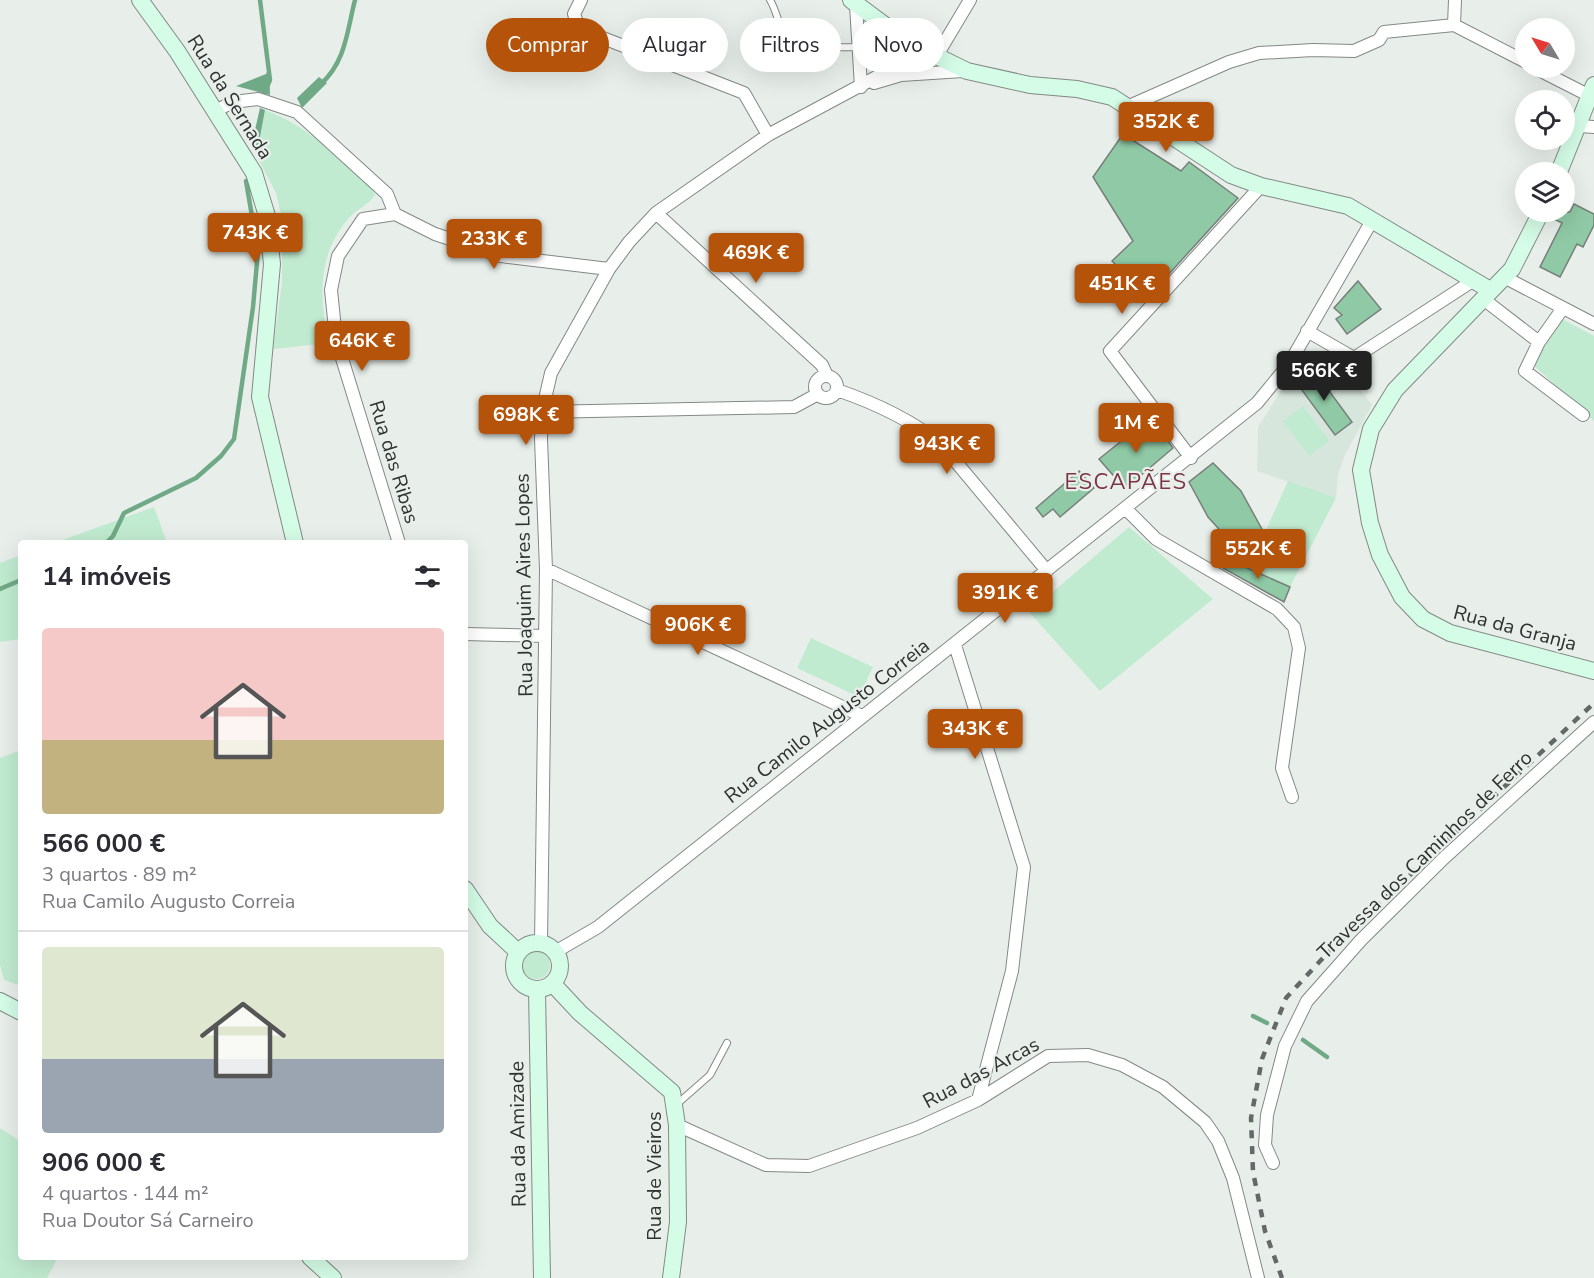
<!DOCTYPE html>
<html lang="pt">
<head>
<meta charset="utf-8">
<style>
	body { margin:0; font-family:"Nunito Sans",sans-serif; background:#f7f7f7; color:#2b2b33; height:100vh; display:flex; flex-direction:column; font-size:22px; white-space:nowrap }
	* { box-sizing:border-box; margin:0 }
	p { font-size:20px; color:#7c7c81 }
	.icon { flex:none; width:33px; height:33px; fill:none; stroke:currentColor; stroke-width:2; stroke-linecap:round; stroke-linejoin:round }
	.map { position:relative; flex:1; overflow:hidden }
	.side { position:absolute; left:18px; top:540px; width:450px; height:720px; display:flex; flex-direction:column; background:#fff; border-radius:6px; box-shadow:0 6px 24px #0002 }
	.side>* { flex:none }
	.top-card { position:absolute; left:486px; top:18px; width:570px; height:54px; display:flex; gap:12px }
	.needle { width:39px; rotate:308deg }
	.fabs { position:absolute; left:1515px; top:18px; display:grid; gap:12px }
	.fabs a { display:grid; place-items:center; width:60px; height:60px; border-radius:50%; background:#fff; box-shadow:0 6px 24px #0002; font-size:30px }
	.price { position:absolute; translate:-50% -51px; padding:0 14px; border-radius:6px; background:#b45309; color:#fff; font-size:20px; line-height:39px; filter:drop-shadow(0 2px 3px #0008) }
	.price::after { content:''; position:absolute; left:50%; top:36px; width:18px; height:14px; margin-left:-9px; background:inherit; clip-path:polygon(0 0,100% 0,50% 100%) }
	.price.on { background:#222; color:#fff }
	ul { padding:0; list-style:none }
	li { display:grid; align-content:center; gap:12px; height:318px; padding:0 24px }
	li+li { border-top:2px solid #e1e1e2 }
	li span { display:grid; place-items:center; height:186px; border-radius:6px; color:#555 }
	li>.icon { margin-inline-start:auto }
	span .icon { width:108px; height:108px; fill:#fffc; stroke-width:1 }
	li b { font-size:26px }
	h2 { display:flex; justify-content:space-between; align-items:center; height:72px; padding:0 24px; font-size:26px }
	.tag { padding:0 21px; border-radius:27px; background:#fff; box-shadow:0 6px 24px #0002; font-size:21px; line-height:54px }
	.tag.on { background:#b45309; color:#fff }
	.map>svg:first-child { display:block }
	.built { fill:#d7e6dc }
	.green { fill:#c1ebd0 }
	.water { fill:#70a986 }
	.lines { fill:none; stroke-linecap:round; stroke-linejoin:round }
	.stream { stroke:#70a986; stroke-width:4.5 }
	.building { fill:#8fc9a5; stroke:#787f7a; stroke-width:1.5 }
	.lane-casing { stroke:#838985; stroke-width:8 }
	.street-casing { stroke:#838985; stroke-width:14 }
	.secondary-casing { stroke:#838985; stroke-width:18 }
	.lane { stroke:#fff; stroke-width:6 }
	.street { stroke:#fff; stroke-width:12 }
	.secondary { stroke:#d4fce6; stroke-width:16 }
	.rail { stroke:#646866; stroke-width:4.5; stroke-dasharray:8 8; stroke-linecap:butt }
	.labels { text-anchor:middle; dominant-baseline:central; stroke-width:4.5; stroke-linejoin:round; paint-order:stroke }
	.street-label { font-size:20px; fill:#2f3230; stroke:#e8efea }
	.quarter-label { font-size:22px; letter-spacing:1.5px; fill:#7c3546; stroke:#e8efea }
</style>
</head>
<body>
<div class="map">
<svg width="1594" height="1278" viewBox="0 0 1594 1278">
	<rect width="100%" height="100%" fill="#e8efea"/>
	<path class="built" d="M1328 354 1335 357 1372 405 1345 455 1338 475 1336 498 1257 471 1258 427 1298 364 1308 358Z"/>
	<path class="green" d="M265 110C308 126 338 157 372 188L375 195C368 206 356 209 348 219 317 256 319 298 329 343L273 349 282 282V219L276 193 257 157Z
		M1562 319 1594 336V421L1530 362Z
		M1303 406 1329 441 1309 456 1283 421Z
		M1288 481 1336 498 1290 587 1249 568Z
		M154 507 167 543H54Z
		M1129 527 1213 599 1100 691 1029 612Z
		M21 555V639L0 642V563Z
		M811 638 873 667 859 697 797 668Z
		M21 750V986L4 980 0 965V758Z
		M522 965a14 14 0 1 1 28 0a14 14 0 1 1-28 0Z
		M0 1128 21 1142V1257H58L47 1278H0Z"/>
	<path class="water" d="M269 68 270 95 236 86 266 74Z
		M319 77 327 83 302 108 297 98Z
		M260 108 265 110 258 148 251 147Z"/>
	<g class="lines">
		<path class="stream" d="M260 0 270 80 264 94
			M321 84C346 61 347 31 355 0
			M106 543 113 536 124 513 196 478 221 456 234 439 253 307 258 251 246 181
			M0 589 21 580
			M1253 1016 1267 1023
			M1303 1040 1327 1057"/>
	</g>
	<path class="building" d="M1123 134 1181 171 1189 162 1238 198 1148 297 1112 261 1133 241 1093 177Z
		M1574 204 1594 214V225L1583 247 1577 244 1560 277 1540 267 1562 223 1550 217 1551 212H1570Z
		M1358 281 1381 309 1347 334 1336 319 1342 315 1334 308Z
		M1313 369 1352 422 1335 435 1296 382Z
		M1150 418 1173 448 1125 489 1099 459Z
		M1213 463 1241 491 1263 531 1238 550 1208 517 1189 482Z
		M1079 471 1094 488 1060 517 1053 509 1043 517 1036 508Z
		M1227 559 1290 587 1284 602 1223 568Z"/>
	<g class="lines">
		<g class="lane-casing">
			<path id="lane" d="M770 0C775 8 777 18 781 27 795 52 836 47 860 47
				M677 1104 710 1075 727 1043"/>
		</g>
		<g class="street-casing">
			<path id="street" d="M581 0 574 14 578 25 585 31 744 93 768 135
				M856 5 861 87
				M1454 25 1455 0
				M936 57 970 0
				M1535 68 1588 95
				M874 83 901 75 963 71
				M1127 107 1229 62 1259 53 1313 50 1354 51 1379 40 1384 32 1454 25 1526 62
				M215 111 233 102 258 99 297 112 387 194 395 214 435 234 501 256 609 269
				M1579 126 1594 127
				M656 213 822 365 827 376
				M395 214 363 219 338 256 331 290 336 339 399 543
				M1504 277 1594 324
				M1482 298 1539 342 1563 308
				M1307 331 1354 358 1474 280
				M1539 342 1525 371 1583 415
				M815 387a11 11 0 1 1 22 0a11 11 0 1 1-22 0Z
				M837 390C875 403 910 419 941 444L1047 571
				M542 412 794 407 818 394
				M1191 458 1110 351 1261 186
				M1126 509 1156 539 1277 609 1294 627 1299 648 1282 768 1292 797
				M546 569 862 716
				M465 634 545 636
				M955 645 1024 867 1012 971 978 1100
				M541 943 546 569 541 439 542 412 551 373 609 269 629 242 656 213 768 135 882 74 906 41
				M555 952 598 927 1257 403 1289 364 1373 219
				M677 1125 766 1165 809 1166 917 1128 978 1100 1048 1056 1088 1055 1122 1065 1163 1087 1205 1122 1218 1141 1233 1178 1258 1278
				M1273 1163 1265 1145 1267 1115 1285 1046 1307 1001 1361 940 1444 858 1594 722"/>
		</g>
		<g class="secondary-casing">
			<path id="secondary" d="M140 0 177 51 254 173 267 216 272 264 260 397 295 543
				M851 0 906 41 967 71 1030 85 1077 89 1112 97 1231 175 1261 186 1348 206 1490 290
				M1559 172 1594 85
				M1541 212 1512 269 1395 390 1371 429 1361 470 1370 523 1380 555 1402 597 1423 619 1450 633 1594 671
				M465 889 490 926 518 952
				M514 966a23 23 0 1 1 46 0a23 23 0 1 1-46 0Z
				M552 983 580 1013 672 1092 677 1125 678 1222 671 1278
				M537 989 542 1278
				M0 1001 21 1012
				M310 1257 333 1278"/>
		</g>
		<use href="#lane" class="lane"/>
		<use href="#street" class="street"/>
		<use href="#secondary" class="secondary"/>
		<path class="rail" d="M1282 1278 1265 1231 1253 1172 1251 1118 1262 1059 1286 998 1334 946 1594 703"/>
	</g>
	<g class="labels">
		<g class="street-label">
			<text transform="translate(230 97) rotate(58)">Rua da Sernada</text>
			<text transform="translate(394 462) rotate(73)">Rua das Ribas</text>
			<text transform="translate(524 585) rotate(-91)">Rua Joaquim Aires Lopes</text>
			<text transform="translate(1515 628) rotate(15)">Rua da Granja</text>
			<text transform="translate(827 721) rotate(-38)">Rua Camilo Augusto Correia</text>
			<text transform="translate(1425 855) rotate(-44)">Travessa dos Caminhos de Ferro</text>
			<text transform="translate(981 1073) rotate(-28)">Rua das Arcas</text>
			<text transform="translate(518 1134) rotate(-91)">Rua da Amizade</text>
			<text transform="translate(654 1176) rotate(-90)">Rua de Vieiros</text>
		</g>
		<g class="quarter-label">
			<text x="1126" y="482">ESCAPÃES</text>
		</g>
	</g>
</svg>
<div class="fabs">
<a><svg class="needle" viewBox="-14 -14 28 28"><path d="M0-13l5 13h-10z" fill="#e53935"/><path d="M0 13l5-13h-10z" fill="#7c7c81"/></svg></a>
<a><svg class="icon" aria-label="locate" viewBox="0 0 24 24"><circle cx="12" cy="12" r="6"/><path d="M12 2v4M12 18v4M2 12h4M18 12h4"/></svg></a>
<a><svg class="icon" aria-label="layers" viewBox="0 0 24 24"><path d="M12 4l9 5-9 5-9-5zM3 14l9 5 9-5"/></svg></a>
</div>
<b class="price" style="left:1166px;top:153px">352K €</b>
<b class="price" style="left:255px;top:264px">743K €</b>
<b class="price" style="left:494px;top:270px">233K €</b>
<b class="price" style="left:756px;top:284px">469K €</b>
<b class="price" style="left:1122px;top:315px">451K €</b>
<b class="price" style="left:362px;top:372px">646K €</b>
<b class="price on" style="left:1324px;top:402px">566K €</b>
<b class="price" style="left:526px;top:446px">698K €</b>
<b class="price" style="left:1136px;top:454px">1M €</b>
<b class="price" style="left:947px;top:475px">943K €</b>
<b class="price" style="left:1258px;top:580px">552K €</b>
<b class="price" style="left:1005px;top:624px">391K €</b>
<b class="price" style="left:698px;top:656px">906K €</b>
<b class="price" style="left:975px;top:760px">343K €</b>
<div class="top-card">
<a class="tag on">Comprar</a>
<a class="tag">Alugar</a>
<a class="tag">Filtros</a>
<a class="tag">Novo</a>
</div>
<section class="side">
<h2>14 imóveis<svg class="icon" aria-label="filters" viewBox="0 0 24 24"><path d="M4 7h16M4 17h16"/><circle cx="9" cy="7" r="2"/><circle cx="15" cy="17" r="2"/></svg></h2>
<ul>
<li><span style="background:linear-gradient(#f6c9c9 60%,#c2b280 0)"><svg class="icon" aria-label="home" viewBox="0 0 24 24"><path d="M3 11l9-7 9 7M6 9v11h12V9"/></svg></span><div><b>566 000 €</b><p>3 quartos · 89 m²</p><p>Rua Camilo Augusto Correia</p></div></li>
<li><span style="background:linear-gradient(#dfe7d0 60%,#9aa5b1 0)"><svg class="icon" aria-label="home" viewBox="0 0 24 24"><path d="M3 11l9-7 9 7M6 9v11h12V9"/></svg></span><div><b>906 000 €</b><p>4 quartos · 144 m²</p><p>Rua Doutor Sá Carneiro</p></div></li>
</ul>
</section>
</div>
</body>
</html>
